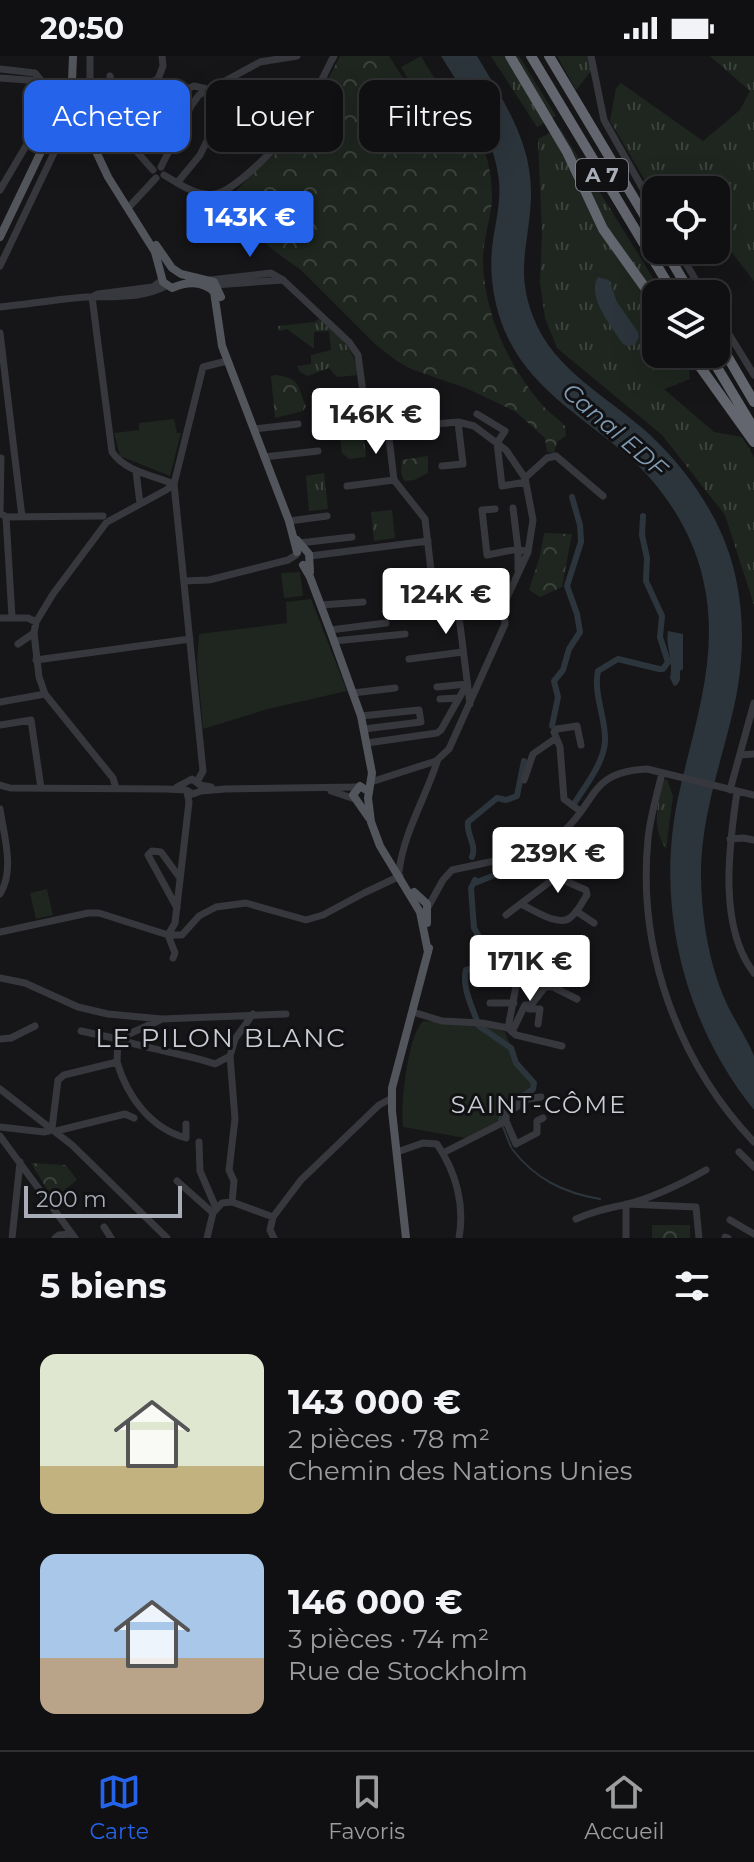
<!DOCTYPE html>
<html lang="fr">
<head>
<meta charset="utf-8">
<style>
	body { margin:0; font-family:Montserrat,sans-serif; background:#19191b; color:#f1f3f6; height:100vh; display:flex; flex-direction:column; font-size:30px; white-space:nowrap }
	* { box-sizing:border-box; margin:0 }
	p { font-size:26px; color:#9c9d9f }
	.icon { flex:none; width:44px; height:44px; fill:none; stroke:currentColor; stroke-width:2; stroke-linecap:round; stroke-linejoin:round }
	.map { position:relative; height:1182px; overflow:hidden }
	.panel { display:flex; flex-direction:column; background:#101012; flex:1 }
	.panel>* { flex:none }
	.hud { position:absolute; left:24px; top:24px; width:706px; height:72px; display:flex; gap:16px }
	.controls { position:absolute; left:642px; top:120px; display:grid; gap:16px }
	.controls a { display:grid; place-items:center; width:88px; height:88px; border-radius:16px; background:#101012; box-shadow:0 8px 32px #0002,0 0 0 2px #303032; font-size:40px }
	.scale { position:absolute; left:24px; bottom:20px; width:158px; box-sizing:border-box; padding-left:8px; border:4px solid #a8adb8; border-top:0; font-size:22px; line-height:28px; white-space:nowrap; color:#a8adb8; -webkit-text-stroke:6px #111113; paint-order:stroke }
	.price { position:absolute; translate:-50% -68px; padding:0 18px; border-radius:8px; background:#fff; color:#222; font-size:26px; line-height:52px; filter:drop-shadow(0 2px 4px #0008) }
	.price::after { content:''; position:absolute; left:50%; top:48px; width:24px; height:18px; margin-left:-12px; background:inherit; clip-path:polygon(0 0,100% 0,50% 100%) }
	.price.on { background:#2563eb; color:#fff }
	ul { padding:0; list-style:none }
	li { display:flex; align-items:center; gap:24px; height:200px; padding:0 40px }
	li span { display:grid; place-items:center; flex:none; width:224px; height:160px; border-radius:16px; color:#555 }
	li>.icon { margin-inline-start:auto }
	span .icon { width:96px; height:96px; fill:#fffc; stroke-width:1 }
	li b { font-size:34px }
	h2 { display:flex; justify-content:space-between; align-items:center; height:96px; padding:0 40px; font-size:34px }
	.tag { padding:0 28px; border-radius:16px; background:#101012; box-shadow:0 8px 32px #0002,0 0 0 2px #303032; font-size:28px; line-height:72px }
	.tag.on { background:#2563eb; color:#fff }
	.status { display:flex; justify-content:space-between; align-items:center; height:56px; padding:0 40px; background:#101012; direction:ltr }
	.status svg { height:22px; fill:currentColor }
	.menu { display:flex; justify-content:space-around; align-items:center; height:112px; border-top:2px solid #303032; background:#101012; font-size:22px; color:#9c9d9f }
	.menu a { display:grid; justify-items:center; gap:4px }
	.menu .on { color:#2563eb }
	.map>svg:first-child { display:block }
	.grass { fill:url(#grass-tufts) }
	.park { fill:url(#park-crowns) }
	.pitch { fill:#1e261f }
	.water { fill:#2c353c }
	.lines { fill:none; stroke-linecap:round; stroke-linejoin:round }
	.stream { stroke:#2c353c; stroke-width:2 }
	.canal { stroke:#2c353c; stroke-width:6 }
	.minor { stroke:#37383d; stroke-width:7 }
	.major { stroke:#53555c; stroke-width:8 }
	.highway { stroke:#63666e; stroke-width:10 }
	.labels { text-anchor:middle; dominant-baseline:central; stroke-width:6; stroke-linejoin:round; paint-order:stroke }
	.shield { fill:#111113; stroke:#7b7e86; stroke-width:2 }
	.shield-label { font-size:20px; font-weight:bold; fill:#a8adb8 }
	.water-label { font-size:24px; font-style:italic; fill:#7f9bb3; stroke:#111113 }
	.neighbourhood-label { font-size:24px; letter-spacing:2px; fill:#c9ccd4; stroke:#111113 }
	.quarter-label { font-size:26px; letter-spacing:2px; fill:#c9ccd4; stroke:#111113 }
</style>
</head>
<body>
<div class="status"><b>20:50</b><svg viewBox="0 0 49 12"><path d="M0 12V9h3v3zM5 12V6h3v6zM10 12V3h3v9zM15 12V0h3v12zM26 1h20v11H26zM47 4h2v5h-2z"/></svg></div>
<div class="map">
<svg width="754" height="1182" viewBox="0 0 754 1182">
	<defs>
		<pattern id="grass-tufts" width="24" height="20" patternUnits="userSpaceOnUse" patternTransform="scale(2)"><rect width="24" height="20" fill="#1e261f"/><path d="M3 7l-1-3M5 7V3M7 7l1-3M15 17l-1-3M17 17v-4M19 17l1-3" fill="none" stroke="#3c433d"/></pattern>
		<pattern id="park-crowns" width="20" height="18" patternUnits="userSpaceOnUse" patternTransform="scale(2)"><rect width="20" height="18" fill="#1e261f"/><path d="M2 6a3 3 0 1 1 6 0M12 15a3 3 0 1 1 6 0" fill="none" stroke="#3c433d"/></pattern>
	</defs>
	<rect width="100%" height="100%" fill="#161618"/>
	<path class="grass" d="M491 0H519L556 60 537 71Z
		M557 0H589L591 15 576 34Z
		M710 0H754V225L716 176V134H656V143L610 65 616 32 621 27 703 85 740 54 750 35Z
		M560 72 663 238H656V298H687L690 323 664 333 714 376 742 381 754 401V549L725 459 662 379 557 292 545 262 540 226 542 177 538 83Z
		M319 263C338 280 355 291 358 319L337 321 329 312 308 320 300 316 297 310 311 308V299L331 294 329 275 314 276V293L287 273 279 275 278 270 314 266Z
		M362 366 366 401 349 403 342 397 338 368Z
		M324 417 328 453 309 455 306 420Z
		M392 454 395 482 374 485 371 456Z
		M667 723 673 740 666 793C651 770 658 749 663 724Z"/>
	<path class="park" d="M340 0H389L432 68 465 52C482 79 493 112 492 145 490 165 483 185 483 205 484 256 507 307 539 345 546 355 557 361 565 370L566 380 557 386 554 397 547 396 545 382 516 356 466 332 411 313 397 305 375 288 301 214 273 194 220 149 229 143 256 113 292 85 304 70Z
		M276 319C301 323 296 328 306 350L303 355 275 362 271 320Z
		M428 400V417L414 424 404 425 401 416 402 404Z
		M544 477 572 478 562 531 540 541 529 534 540 500Z
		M31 1107 66 1109 77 1124 53 1143Z
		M652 1169H690V1182H652Z"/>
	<path class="pitch" d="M421 0 453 53 433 65 401 11Z
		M174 363 177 377H181L170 420 120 400 114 377 139 374V367Z
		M300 516 303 540 284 542 281 517Z
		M311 543 347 635 268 653 203 673 197 606 199 578 287 567 286 546Z
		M47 833 53 859 36 863 30 837Z
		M423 965 473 968 505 976 510 989 516 996V1003L533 1025 535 1036 506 1053 502 1065 465 1082 403 1071C400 1048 408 979 423 965Z"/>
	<path class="water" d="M441 0H477C503 44 532 86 531 139 530 187 514 214 534 263 554 314 609 342 648 377 675 402 697 430 714 462 745 520 748 588 734 651 721 708 700 763 701 822 702 864 709 908 726 946 733 962 749 986 754 1000 754 1015 754 1038 754 1054 684 967 655 851 678 742 694 668 721 599 703 523 693 477 664 432 629 401 587 364 535 336 509 284 494 254 488 218 493 184 496 165 501 145 499 125 494 78 465 39 441 0Z
		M598 221 609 224 617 246 638 276 639 281 635 289 627 290 623 288C612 271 586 241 598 221Z
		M668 575 683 578V613L680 615V624L677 629 674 630 670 622C674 605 665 591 668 575Z"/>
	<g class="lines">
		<path class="stream" d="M503 1071 511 1091
			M512 1093C535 1123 564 1137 600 1143"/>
		<path class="canal" d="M552 670 558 641 554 625 563 614 569 593 580 576 577 558 567 530 581 486 580 469 572 441
			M574 748C585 730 604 707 605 685 606 662 593 638 598 615L618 603 659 613H663L668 606 660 581 662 560 646 525 647 502 642 479 643 460
			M472 801C477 788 466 779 468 766L497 742 506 744 517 740 524 705
			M475 824 471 832 474 872 488 896 483 910 466 914C462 931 471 948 477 965
			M475 827 497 818 519 805
			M479 970 511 992 516 1007 534 1027 533 1033 503 1054 501 1065"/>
		<path class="minor" d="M591 0 604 64 656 156
			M0 13 35 17 55 41
			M110 20 114 45
			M0 22 41 25
			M87 36 90 34V0
			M191 50 186 42 189 32 194 30 207 33
			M279 50 285 47 303 58
			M62 77a7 7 0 1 1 14 0a7 7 0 1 1-14 0Z
			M161 111 191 50 199 39 260 6 297 0
			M153 114 129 87 114 45 158 23 163 10 162 0
			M164 119C179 128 197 141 215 138 236 135 285 83 298 65 313 47 322 21 334 0
			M177 127 200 99 223 52
			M0 134 49 51 55 45
			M128 152 156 122
			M678 194 704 238
			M0 210 62 80
			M210 224 271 217 283 224 349 286 358 299 368 374 458 366 474 370 506 394 525 422 533 464 528 496 504 548 505 568 449 693 436 705 371 726
			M214 229 283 224
			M92 241 112 396C126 416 152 419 174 428
			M92 241 98 238 153 231 162 224
			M0 251C29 248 58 243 87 241 113 240 142 243 166 230
			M716 257 754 319
			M0 277 22 461
			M322 343 363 338
			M477 358 505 375 497 387 502 430 526 426
			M254 373 298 368
			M388 373 394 424
			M264 401 318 395
			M1 402 0 457 6 461 12 561
			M442 410 463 408 458 366
			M136 415 140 448
			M525 422 547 402 556 400 603 440
			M394 424 425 463 432 523 454 521 470 648
			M347 430 394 424
			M513 452 518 493V513
			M495 453 482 454 487 499 518 493 528 496
			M6 461 103 460
			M109 465 166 434 174 428
			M289 465 327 460
			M106 467 53 538 36 566 34 577 39 621 45 638 113 722 116 732
			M299 487 352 481
			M310 500 428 485
			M184 525 209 524 288 504 296 499
			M321 549 363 546
			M0 562H28L36 566
			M330 574 386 567
			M334 585 405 578
			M18 588 34 577
			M409 603 463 596
			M36 604 190 583
			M437 631 467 628
			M353 637 395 632
			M440 643 459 642
			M0 646 45 638
			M361 660 419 654 421 666 364 673
			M0 669 31 664 41 732
			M367 687 437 677 441 674 467 628
			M740 699 754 698
			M662 717C657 739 650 761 648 783 637 894 678 1006 754 1086
			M524 724 533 698 556 682
			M197 726 203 715 174 428 203 311 227 305
			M0 729 10 732 166 733 186 734 193 738 201 735 225 733 358 731
			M177 731 192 723 200 729 211 731
			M730 734 754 647
			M331 735 355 743
			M737 736C729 790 718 871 754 917
			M0 753C4 780 15 814 0 838
			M580 755 564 743 560 691 554 676 557 673 577 670 581 689
			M730 783 743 782 754 784
			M399 815C404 776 425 743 437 706
			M521 848C533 854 560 872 571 861 578 856 582 846 587 839L586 834 556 821 542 791
			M428 851 443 824 452 814 532 797C543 790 554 783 564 775 598 744 589 716 647 713L754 739
			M177 852 148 799 152 795 161 796 180 822
			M576 855 594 867
			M506 859 556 821
			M0 876 88 857H99L168 879H182L199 860 216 851 246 847 306 864 323 859 364 837 400 820
			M173 902 175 897 168 879 175 867 189 746 187 736
			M0 922 25 927 78 951 108 958 162 963 286 958
			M490 947H514
			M529 953H540L538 968
			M413 956 442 965 482 967 508 972 516 979 562 990
			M508 972 519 915
			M81 975 118 983 160 964
			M512 976 525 949H531L545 931H553L577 943
			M0 983 11 982 35 970
			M230 1000 235 1063 229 1114 234 1125 232 1146
			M117 1006C127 1040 150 1072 186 1082V1068
			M0 1033 72 1089 167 1182
			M506 1065 516 1088 537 1077V1065L543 1062
			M0 1071 44 1076 49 1075 52 1072
			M52 1072 58 1024 64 1019 117 1006 118 983C150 994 183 997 215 1008L230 1000 235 983 253 958
			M56 1075 125 1058 134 1062
			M0 1080 75 1182
			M199 1086 200 1115 216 1152
			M397 1096 423 1087 437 1088C456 1116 465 1149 459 1182
			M739 1096 754 1111
			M443 1097 506 1065V1058L528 1043 541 1041
			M177 1125 213 1157
			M576 1163C595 1155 605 1153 624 1149 653 1142 681 1128 706 1114
			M730 1164 754 1178
			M104 1171 111 1182
			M725 1181 728 1182
			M12 1182 20 1106
			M55 1182 59 1179 72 1178
			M207 1182 213 1157 222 1147 232 1146 273 1161
			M274 1182 270 1174 273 1161 301 1124 379 1049 392 1042
			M626 1182V1148L696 1151 699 1182"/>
		<path class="major" d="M73 0 72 25 79 38V53L85 72 108 121 155 196 163 226 172 232C186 226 202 224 214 236L222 290 289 465 297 496
			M55 53 66 61 74 59 79 53
			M0 181 49 79 54 64 57 33 65 27 73 30
			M156 189 172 212 181 218 214 226 221 241
			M297 484 309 498 310 516
			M303 509 310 521 330 574 361 660 372 717 368 742 371 766 380 790 420 856 428 896
			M369 762 353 739 360 730 369 736
			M414 836 427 848V867
			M406 1182 392 1055V1032L429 892"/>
		<path class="highway" d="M510 0 567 96 603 173 656 247
			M531 0 674 238
			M549 0 656 179
			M665 194 691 238
			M716 281 754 346
			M691 298 754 386
			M709 298 754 373"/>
	</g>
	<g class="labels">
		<rect class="shield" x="576" y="103" width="52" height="32" rx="6"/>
		<g class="shield-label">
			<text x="602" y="119">A 7</text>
		</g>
		<g class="water-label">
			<text transform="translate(615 374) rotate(41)">Canal EDF</text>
		</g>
		<g class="neighbourhood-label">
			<text x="539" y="1048">SAINT-CÔME</text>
		</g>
		<g class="quarter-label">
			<text x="221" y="982">LE PILON BLANC</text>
		</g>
	</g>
</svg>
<div class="controls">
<a><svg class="icon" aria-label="locate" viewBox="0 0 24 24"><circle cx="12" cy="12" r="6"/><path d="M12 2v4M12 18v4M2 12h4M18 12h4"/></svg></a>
<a><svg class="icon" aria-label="layers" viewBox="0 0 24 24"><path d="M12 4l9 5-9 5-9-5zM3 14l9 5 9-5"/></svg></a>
</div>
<div class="scale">200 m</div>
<b class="price on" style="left:250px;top:203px">143K €</b>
<b class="price" style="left:376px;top:400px">146K €</b>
<b class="price" style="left:446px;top:580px">124K €</b>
<b class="price" style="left:558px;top:839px">239K €</b>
<b class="price" style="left:530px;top:947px">171K €</b>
<div class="hud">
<a class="tag on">Acheter</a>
<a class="tag">Louer</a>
<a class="tag">Filtres</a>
</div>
</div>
<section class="panel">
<h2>5 biens<svg class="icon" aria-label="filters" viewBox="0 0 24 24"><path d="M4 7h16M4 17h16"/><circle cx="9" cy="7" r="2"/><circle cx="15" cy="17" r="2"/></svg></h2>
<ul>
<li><span style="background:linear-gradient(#dfe7d0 70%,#c2b280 0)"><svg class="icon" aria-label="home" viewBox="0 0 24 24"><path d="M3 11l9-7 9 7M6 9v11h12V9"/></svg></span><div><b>143 000 €</b><p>2 pièces · 78 m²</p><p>Chemin des Nations Unies</p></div></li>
<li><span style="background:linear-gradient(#a9c7e8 65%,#b9a48a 0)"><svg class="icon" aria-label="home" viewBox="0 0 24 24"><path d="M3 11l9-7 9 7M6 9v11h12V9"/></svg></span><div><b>146 000 €</b><p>3 pièces · 74 m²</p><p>Rue de Stockholm</p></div></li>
</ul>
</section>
<nav class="menu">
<a class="on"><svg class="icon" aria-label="map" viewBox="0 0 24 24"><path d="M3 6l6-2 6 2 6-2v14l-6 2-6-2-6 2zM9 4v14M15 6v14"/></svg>Carte</a>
<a><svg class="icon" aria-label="saved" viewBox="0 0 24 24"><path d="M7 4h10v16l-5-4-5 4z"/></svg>Favoris</a>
<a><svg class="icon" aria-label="home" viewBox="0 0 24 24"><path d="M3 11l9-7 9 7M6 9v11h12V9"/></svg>Accueil</a>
</nav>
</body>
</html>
